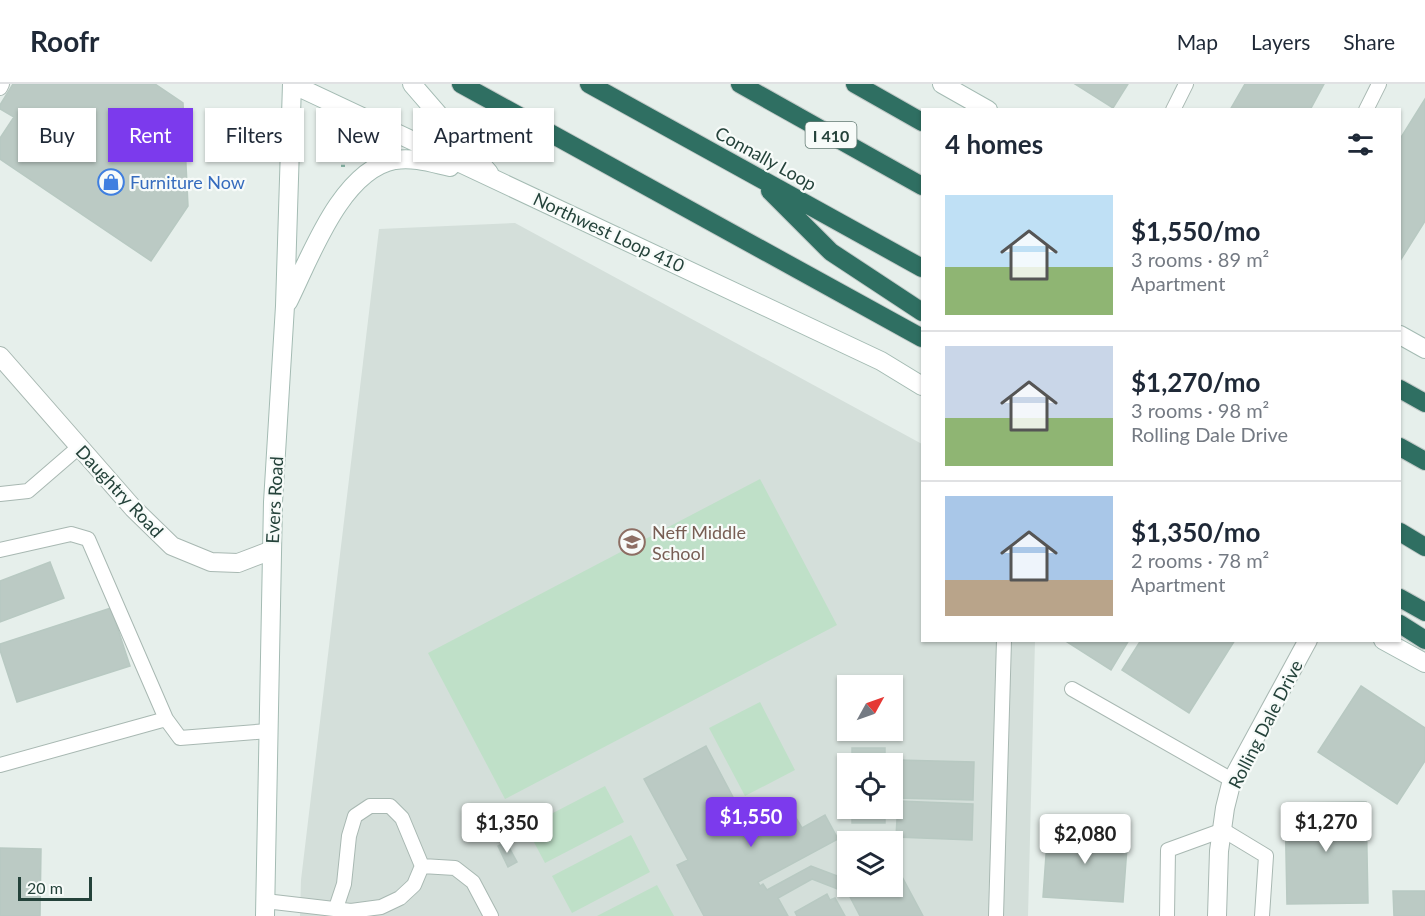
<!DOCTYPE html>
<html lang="en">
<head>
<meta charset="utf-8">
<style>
	body { margin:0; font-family:Lato,sans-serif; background:#f6f6f7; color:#1f2937; height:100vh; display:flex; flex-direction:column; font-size:22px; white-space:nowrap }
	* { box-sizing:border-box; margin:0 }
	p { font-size:20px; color:#747a83 }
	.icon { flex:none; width:33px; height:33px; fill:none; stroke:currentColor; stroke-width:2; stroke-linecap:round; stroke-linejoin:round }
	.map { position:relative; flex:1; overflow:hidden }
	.drawer { position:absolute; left:921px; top:24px; width:480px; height:534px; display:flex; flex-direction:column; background:#fff; border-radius:0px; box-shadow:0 2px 4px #0004 }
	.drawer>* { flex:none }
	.top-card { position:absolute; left:18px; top:24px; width:570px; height:54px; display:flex; gap:12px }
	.needle { width:39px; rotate:50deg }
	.tools { position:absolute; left:837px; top:591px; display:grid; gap:12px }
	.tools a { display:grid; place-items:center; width:66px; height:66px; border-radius:0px; background:#fff; box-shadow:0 2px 4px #0004; font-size:30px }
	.scale { position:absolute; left:18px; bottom:15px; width:74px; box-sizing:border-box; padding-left:6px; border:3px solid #24423a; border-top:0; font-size:16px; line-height:21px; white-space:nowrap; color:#24423a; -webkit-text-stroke:4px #f7fbf9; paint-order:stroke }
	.price { position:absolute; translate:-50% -51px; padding:0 14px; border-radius:6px; background:#fff; color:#222; font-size:20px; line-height:39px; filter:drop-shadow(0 2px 3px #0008) }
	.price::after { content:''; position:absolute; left:50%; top:36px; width:18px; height:14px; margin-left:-9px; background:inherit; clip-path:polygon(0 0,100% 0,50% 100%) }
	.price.current { background:#7c3aed; color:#fff }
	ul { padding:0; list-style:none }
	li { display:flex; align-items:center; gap:18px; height:150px; padding:0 24px }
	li+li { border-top:2px solid #e0e1e3 }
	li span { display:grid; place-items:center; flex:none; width:168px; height:120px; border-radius:0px; color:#555 }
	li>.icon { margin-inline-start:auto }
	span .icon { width:72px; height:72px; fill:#fffc; stroke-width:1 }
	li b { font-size:26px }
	h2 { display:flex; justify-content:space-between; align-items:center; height:72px; padding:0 24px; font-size:26px }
	.tag { padding:0 21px; border-radius:0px; background:#fff; box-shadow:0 2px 4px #0004; font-size:21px; line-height:54px }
	.tag.current { background:#7c3aed; color:#fff }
	header { display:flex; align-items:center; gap:36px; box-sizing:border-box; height:84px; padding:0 30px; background:#fff; border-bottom:2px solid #e0e1e3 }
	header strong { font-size:28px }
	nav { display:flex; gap:33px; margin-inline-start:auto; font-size:21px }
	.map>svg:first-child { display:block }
	.built { fill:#d4dfda; fill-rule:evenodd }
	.green { fill:#bfe0c8 }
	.building { fill:#bbcac4; stroke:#b8c9c2; stroke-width:1.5 }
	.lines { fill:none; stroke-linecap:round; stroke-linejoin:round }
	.lane-casing { stroke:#a8b8b2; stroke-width:16 }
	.street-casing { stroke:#a8b8b2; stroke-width:20 }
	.secondary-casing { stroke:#a4bbb3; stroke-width:20 }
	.highway-casing { stroke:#c2cac8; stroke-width:20 }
	.path { stroke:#86b3a5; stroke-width:4; stroke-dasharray:3 4.5; stroke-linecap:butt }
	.lane { stroke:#fff; stroke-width:14 }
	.street { stroke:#fff; stroke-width:18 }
	.secondary { stroke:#fff; stroke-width:18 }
	.highway { stroke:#2f6f62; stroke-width:18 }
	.labels { text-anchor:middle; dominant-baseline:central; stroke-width:4.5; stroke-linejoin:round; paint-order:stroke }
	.shield { fill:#f7fbf9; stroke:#637a73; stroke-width:1.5 }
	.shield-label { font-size:16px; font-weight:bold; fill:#24423a }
	.street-label { font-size:18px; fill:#24423a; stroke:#f7fbf9 }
	.shop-label { font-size:18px; fill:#366cbe; stroke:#f7fbf9; text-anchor:start }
	.education-label { font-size:18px; fill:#785e54; stroke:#f7fbf9; text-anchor:start }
</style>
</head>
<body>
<header>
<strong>Roofr</strong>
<nav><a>Map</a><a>Layers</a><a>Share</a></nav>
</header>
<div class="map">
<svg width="1425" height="832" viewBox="0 0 1425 832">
	<rect width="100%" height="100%" fill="#e6efeb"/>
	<path class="built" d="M515 139 922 360V556L1035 557 1028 832H300L301 796 379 145ZM848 602H892V646H848ZM848 680H892V724H848ZM848 758H892V802H848Z"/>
	<path class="green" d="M760 395 837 541 505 715 428 569Z
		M760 618 795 686 745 712 709 644Z
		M605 702 624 738 545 779 526 743Z
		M631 751 650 788 572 829 552 792Z
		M657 801 674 832H597Z"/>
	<path class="building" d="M13 0H155L183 19 188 122 151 177 0 75V54L14 33 0 25V21Z
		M1075 0H1128L1113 24Z
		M1245 0H1324L1310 26H1230Z
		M1425 15V137L1400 177V55Z
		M50 478 64 514 0 538V497Z
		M111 524 130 582 17 618 0 566V560Z
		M1064 556H1129L1111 586Z
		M1141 556H1235L1189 629 1122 586Z
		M1361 602 1425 644V677L1397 720 1318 668Z
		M706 662 752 749 766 741 761 733 783 722 788 730 792 727 802 744 825 731 838 755 758 798 760 802 763 800 767 806 811 782 848 796V802H892V774L923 832H860L848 809 812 795 778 814 788 832H704L677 781 688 776 644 695Z
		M852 664H885V680H852Z
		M898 676 974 678 973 716 897 714Z
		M898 717 973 720 972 756 896 753Z
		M1366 718 1368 819 1287 820 1285 719Z
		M852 724H885V739H852Z
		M1048 743 1128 749 1123 818 1043 813Z
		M506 758 517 778 508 783 498 762Z
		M0 764 41 765 40 832H0Z
		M1393 807H1425V832H1394Z
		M827 810 830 816 835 814 845 832H797L795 828Z"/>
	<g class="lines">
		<g class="lane-casing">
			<path id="lane" d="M0 4 2 0
				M1173 26 1186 0
				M1366 26 1379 0
				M0 410 28 407 79 363
				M0 466 71 450 88 455 166 635 180 654 268 647
				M1072 605 1232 696
				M0 681 166 635
				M422 782 455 784 473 798 491 832
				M265 817 351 827 381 823 400 814 414 801 422 782 402 734 390 722H370L355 732 349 752 344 800 336 824
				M996 832 1004 556
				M1167 832 1168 766 1223 746 1266 772 1262 832"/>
		</g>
		<g class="street-casing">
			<path id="street" d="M0 272 133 424 172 462 211 478 238 479 272 466
				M1217 832 1219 767 1225 724 1232 696 1308 556"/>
		</g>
		<g class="secondary-casing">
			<path id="secondary" d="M292 0 881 277 922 302
				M412 0 489 89
				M942 0 988 26
				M288 218C310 174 341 86 395 76 414 73 432 79 450 83
				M1400 251 1425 265
				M1383 556 1425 579
				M265 832 273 418 285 222 292 0"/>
		</g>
		<g class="highway-casing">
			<path id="highway" d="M461 0 922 254
				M589 0 922 184
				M740 0 922 102
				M855 0 922 38
				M770 107 831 168 922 228
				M1400 305 1425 319
				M1400 363 1425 377
				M1400 448 1425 463
				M1400 514 1425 528
				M1400 540 1425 556"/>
		</g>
		<path class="path" d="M337 54 343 58V83"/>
		<use href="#lane" class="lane"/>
		<use href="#street" class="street"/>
		<use href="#secondary" class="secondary"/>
		<use href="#highway" class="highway"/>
	</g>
	<defs>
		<g id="shop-ring" transform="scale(1.35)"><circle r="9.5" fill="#f7fbf9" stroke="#3f7fe0" stroke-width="1.5"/><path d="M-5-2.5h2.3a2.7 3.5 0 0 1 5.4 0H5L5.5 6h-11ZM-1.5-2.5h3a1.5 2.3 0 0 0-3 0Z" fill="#3f7fe0"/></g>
		<g id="school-ring" transform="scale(1.35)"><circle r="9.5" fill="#f7fbf9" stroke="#8d6e63" stroke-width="1.5"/><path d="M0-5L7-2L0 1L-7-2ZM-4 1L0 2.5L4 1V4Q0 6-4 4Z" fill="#8d6e63"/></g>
	</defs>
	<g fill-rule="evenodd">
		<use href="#shop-ring" x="111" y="98"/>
		<use href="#school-ring" x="632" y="458"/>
	</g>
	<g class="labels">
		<rect class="shield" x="805.5" y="38" width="51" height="26" rx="4.5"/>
		<g class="shield-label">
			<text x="831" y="51">I 410</text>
		</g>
		<g class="street-label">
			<text transform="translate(766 74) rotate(29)">Connally Loop</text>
			<text transform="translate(609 148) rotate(25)">Northwest Loop 410</text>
			<text transform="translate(120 407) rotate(47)">Daughtry Road</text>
			<text transform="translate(274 416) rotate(-87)">Evers Road</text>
			<text transform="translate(1265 640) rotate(-63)">Rolling Dale Drive</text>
		</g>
		<g class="shop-label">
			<text x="130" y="98">Furniture Now</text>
		</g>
		<g class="education-label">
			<text x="652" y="448">Neff Middle<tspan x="652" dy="21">School</tspan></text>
		</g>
	</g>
</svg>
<div class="tools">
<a><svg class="needle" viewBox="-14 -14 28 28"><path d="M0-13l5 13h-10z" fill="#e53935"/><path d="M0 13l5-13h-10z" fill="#747a83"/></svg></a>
<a><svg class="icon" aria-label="locate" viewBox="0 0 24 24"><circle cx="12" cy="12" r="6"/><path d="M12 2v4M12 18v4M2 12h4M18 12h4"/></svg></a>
<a><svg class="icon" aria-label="layers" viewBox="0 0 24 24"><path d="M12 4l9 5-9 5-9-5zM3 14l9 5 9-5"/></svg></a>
</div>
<div class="scale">20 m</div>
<b class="price current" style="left:751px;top:764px">$1,550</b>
<b class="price" style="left:1326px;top:769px">$1,270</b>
<b class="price" style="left:507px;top:770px">$1,350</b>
<b class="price" style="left:1085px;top:781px">$2,080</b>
<div class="top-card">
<a class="tag">Buy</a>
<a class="tag current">Rent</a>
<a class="tag">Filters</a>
<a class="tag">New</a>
<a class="tag">Apartment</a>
</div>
<section class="drawer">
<h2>4 homes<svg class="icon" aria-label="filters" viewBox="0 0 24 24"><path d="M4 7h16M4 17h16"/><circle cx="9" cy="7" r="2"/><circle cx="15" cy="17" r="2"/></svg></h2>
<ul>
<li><span style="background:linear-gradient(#bfe0f5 60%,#8fb573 0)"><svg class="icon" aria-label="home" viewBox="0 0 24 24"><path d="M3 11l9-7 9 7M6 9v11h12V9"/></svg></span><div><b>$1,550/mo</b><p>3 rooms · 89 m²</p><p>Apartment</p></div></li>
<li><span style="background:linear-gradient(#c9d6e8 60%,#8fb573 0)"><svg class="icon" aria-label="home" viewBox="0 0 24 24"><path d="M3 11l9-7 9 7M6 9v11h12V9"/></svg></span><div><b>$1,270/mo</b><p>3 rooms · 98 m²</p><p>Rolling Dale Drive</p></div></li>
<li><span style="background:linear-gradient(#a9c7e8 70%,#b9a48a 0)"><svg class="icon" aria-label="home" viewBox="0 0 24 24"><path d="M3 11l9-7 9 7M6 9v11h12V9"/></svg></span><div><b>$1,350/mo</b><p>2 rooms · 78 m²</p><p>Apartment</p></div></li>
</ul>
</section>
</div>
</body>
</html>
